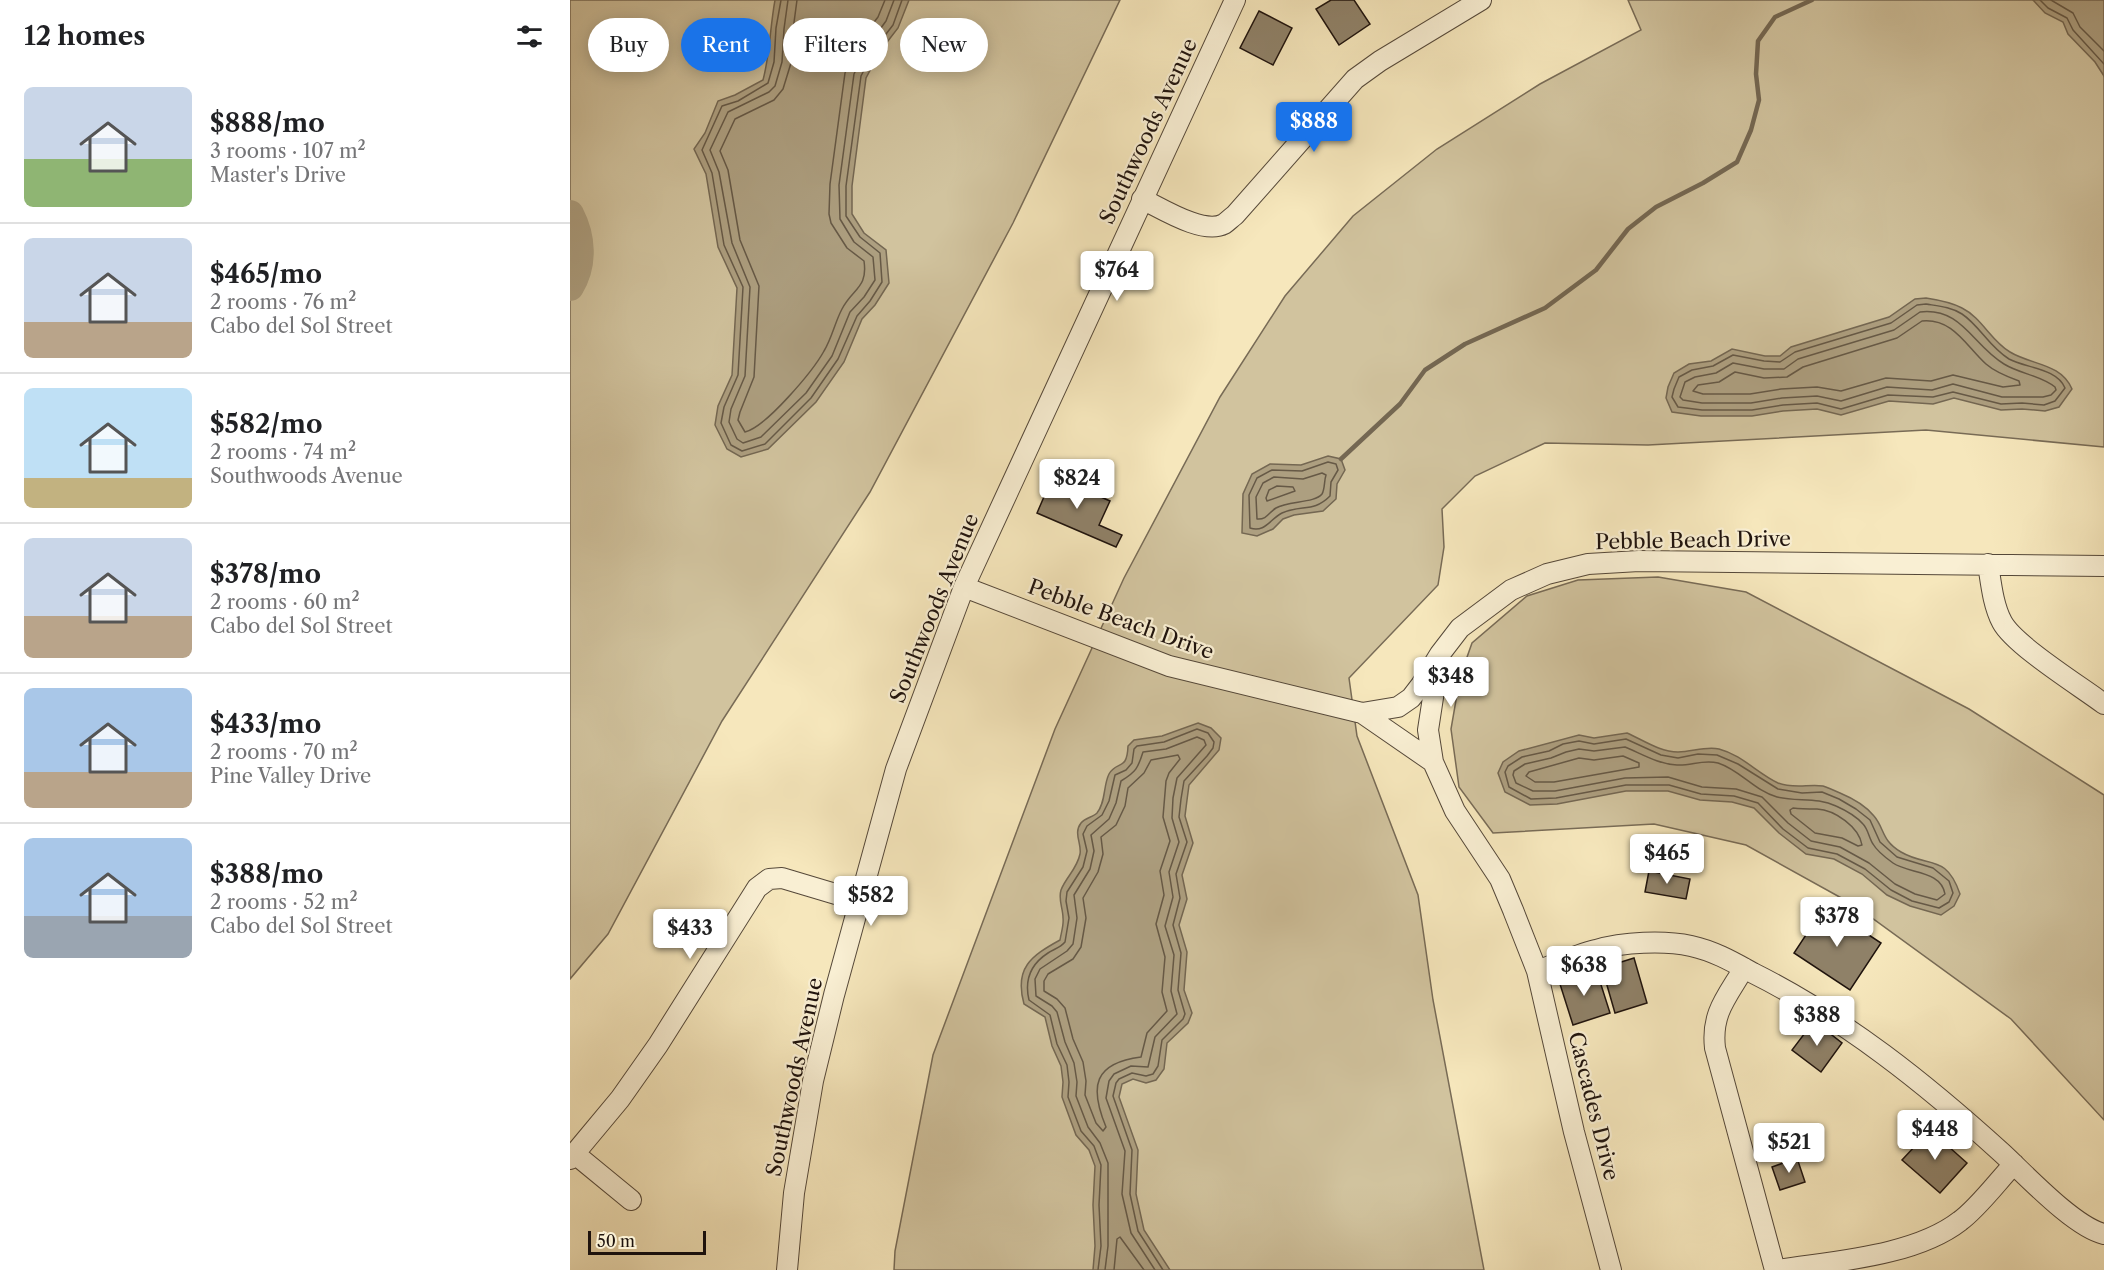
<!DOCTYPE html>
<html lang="en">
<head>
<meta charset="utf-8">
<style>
	body { margin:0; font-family:"Libre Caslon Text",serif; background:#f6f6f6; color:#202124; height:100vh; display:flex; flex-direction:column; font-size:22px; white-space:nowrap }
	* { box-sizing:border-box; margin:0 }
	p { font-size:20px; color:#757577 }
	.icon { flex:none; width:33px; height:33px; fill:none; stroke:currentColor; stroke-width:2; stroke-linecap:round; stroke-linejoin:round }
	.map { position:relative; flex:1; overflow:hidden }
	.details { display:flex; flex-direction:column; background:#fff; width:570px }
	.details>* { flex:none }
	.guide { position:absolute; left:18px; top:18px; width:570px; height:54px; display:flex; gap:12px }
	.scale { position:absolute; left:18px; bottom:15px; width:118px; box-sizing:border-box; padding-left:6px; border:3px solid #1f130d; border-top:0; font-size:16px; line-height:21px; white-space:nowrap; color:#1f130d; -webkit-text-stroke:4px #f9efd3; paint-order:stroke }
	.price { position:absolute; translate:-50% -51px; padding:0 14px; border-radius:6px; background:#fff; color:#222; font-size:20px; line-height:39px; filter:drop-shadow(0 2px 3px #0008) }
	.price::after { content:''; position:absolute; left:50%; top:36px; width:18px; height:14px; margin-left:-9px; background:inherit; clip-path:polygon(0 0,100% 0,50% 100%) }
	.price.on { background:#1a73e8; color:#fff }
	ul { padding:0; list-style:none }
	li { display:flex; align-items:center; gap:18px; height:150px; padding:0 24px }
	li+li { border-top:2px solid #e0e0e0 }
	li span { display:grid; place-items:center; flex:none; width:168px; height:120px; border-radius:9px; color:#555 }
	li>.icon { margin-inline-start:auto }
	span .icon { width:72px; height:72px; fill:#fffc; stroke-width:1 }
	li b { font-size:26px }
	h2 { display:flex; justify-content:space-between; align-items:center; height:72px; padding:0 24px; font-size:26px }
	.pill { padding:0 21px; border-radius:27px; background:#fff; box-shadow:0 3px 15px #0003; font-size:21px; line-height:54px }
	.pill.on { background:#1a73e8; color:#fff }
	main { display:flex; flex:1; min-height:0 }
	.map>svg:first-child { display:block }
	.grass { fill:#d1c39e; stroke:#786b56; stroke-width:1.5 }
	.water { fill:#ad9f80; stroke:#746752; stroke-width:1.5 }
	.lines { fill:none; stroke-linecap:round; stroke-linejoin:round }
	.shore { stroke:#665946; stroke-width:1.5 }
	.stream { stroke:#746752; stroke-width:4.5 }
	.river { stroke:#ad9f80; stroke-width:28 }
	.building { fill:#8f8168; stroke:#1f130d; stroke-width:1.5 }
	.street-casing { stroke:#554839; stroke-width:22 }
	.street { stroke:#f9efd3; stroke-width:20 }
	.labels { text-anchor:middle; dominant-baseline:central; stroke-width:4.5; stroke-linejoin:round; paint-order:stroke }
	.street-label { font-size:21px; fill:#1f130d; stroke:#f9efd3 }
</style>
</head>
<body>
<main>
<section class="details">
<h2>12 homes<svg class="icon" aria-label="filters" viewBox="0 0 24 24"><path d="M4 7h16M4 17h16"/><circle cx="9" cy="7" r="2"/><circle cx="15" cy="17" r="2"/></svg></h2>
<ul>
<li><span style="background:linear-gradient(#c9d6e8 60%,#8fb573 0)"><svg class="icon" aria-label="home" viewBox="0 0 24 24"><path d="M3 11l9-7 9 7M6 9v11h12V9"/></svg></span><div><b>$888/mo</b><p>3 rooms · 107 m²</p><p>Master's Drive</p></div></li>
<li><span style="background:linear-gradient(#c9d6e8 70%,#b9a48a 0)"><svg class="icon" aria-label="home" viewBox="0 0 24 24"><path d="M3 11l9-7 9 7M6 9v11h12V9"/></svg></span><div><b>$465/mo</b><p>2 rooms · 76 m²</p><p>Cabo del Sol Street</p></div></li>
<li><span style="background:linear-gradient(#bfe0f5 75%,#c2b280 0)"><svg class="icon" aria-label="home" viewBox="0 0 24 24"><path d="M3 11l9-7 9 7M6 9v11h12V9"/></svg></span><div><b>$582/mo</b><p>2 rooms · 74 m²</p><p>Southwoods Avenue</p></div></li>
<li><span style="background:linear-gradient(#c9d6e8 65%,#b9a48a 0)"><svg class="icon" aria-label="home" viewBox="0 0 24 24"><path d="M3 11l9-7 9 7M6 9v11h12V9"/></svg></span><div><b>$378/mo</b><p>2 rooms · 60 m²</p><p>Cabo del Sol Street</p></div></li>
<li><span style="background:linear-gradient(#a9c7e8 70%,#b9a48a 0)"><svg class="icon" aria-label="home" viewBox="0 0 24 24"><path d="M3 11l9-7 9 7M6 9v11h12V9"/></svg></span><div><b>$433/mo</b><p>2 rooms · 70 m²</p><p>Pine Valley Drive</p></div></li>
<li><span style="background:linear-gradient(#a9c7e8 65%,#9aa5b1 0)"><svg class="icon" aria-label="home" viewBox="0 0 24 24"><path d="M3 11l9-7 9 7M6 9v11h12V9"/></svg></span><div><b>$388/mo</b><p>2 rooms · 52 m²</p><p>Cabo del Sol Street</p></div></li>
</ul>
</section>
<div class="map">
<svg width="1534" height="1270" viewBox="0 0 1534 1270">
	<rect width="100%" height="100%" fill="#f6e7bc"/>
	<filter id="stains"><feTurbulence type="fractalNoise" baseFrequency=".00333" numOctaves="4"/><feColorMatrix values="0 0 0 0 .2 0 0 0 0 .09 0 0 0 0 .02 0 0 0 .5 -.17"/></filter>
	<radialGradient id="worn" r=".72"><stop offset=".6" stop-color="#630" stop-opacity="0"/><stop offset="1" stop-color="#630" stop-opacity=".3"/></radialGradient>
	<path class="grass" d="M0 0H550L443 223 300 492 152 721 38 934 0 979V287C14 264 12 237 0 214Z
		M1058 0H1534V447L1356 430 1078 445 975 443 905 476 872 509 874 547 868 585 779 678 787 736 848 895 863 1000 914 1270H324L325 1251 363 1055 485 729 554 578 650 397 715 296 783 216 867 149 970 84 1071 30Z
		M1088 577 1176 592 1399 709 1534 795V1120L1441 1019 1284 905 1176 845 1084 824 923 833 889 787 881 729 890 677 902 643 957 596 1008 580Z"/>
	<path class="water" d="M205 0H339L328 28 311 50 296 78 282 186V214L294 233 316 250 319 283 305 305 292 319 274 362 246 402 198 449 171 457 157 449 145 425 148 406 162 375 167 288 148 247 136 174 124 149 135 133 148 101 165 95 193 80C200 54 200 27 205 0Z
		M1463 0H1534V76L1525 62 1498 34 1493 22 1475 13Z
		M1356 298C1369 300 1381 302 1392 308 1412 318 1421 341 1440 352 1461 365 1491 363 1502 389L1489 407 1475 411 1452 409 1431 410 1384 398 1363 404 1319 401 1271 415 1247 409 1213 411 1182 416H1131L1102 412 1096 398 1098 387 1104 373 1119 364 1141 361 1162 349 1195 356H1210L1221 347 1319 317 1345 299Z
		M758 456 771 459 775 470 767 484 766 499 753 511 724 515 713 519 703 529 687 536 672 533 673 494 682 474 700 464 731 465Z
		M628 723 641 728 651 738 649 750 619 785 617 800 615 816 623 843 612 875 617 899 609 925 617 952 614 990 622 1013 618 1023 597 1043 594 1069 586 1080 576 1083 563 1079 552 1084 549 1097 568 1150 566 1194 574 1230 600 1270H523L525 1246 523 1205 525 1166 519 1150 506 1135 492 1097 493 1082 491 1066 482 1046 475 1017 454 1004C444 968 461 956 490 940 491 933 494 925 493 918 493 908 488 900 491 890 496 877 507 869 510 854 512 844 503 833 511 823 515 818 523 817 527 813 536 802 533 786 539 774 547 760 557 772 558 746L564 740 592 736Z
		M1057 733C1073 740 1090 752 1108 752 1122 752 1135 746 1149 749 1172 755 1187 773 1208 783 1223 789 1239 784 1253 786 1259 788 1265 791 1270 793 1282 798 1296 806 1304 816 1315 829 1311 840 1331 852 1358 868 1376 853 1390 894L1384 906 1371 915 1340 906 1317 895 1292 874 1264 859 1236 854 1209 833 1184 808 1162 802 1130 800 1098 791H1056L987 804 960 805 935 792 928 773 933 762 949 751 1009 735 1024 738Z"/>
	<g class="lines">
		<path class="shore" d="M211 0 206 28 204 62 198 83 168 101 152 106 132 150 142 173 154 245 173 287 168 375 154 407 151 423 161 445 172 451 195 444 241 398 268 359 287 316 300 301 312 282 310 253 290 237 276 216V186L291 76 306 47 323 25 332 0
			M218 0 214 29 212 62 205 86 199 92 158 112 140 150 149 172 162 243 180 287 175 376 161 409 159 422 167 439 173 443 191 437 236 393 262 356 280 312 294 297 305 280 303 257 284 242 270 219 269 185 284 74 300 43 316 21 324 0
			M227 0 223 30 221 63 213 89 204 100 165 119 150 151 158 170 170 240 189 286 184 377 170 412 168 420 175 432C196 427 243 371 254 351 262 338 265 322 272 309 283 288 298 288 294 261L277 248 261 223 259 214 260 184 275 73 292 38 308 17 315 0
			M1470 0 1478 8 1497 18 1503 30 1534 64
			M1481 0 1503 13 1510 27 1534 51
			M1356 304C1368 306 1381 307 1392 314 1410 326 1419 347 1439 359 1455 368 1487 368 1495 388L1485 401 1474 405 1452 403 1431 404 1383 392 1363 397 1318 395 1271 409 1247 403 1213 405 1182 410H1132L1108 407 1102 397 1104 389 1109 377 1122 370 1143 366 1163 355 1194 361 1210 362 1225 352 1321 323 1347 305Z
			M1350 312C1392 307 1403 346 1434 364 1450 374 1470 375 1485 387L1486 390 1481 395 1473 397H1432L1383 384 1362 390 1317 387 1271 401 1247 396 1212 398 1181 403H1132L1113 400 1110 397 1115 382 1125 377 1146 373 1163 363 1194 369H1214L1228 359 1324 330Z
			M1352 321C1383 318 1396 346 1416 364 1425 372 1438 377 1449 381L1450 385 1433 387 1383 375 1361 381 1316 378 1271 391 1247 387 1211 389 1180 394H1133L1123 391 1128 385 1149 382 1165 372 1194 378 1217 377 1233 367 1327 338Z
			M758 462 766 464 768 470 761 482 760 496C743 513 732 504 712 513 700 519 695 533 680 528L679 495 687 478 702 470 732 471Z
			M752 473 756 475C754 481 755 489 752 494 745 503 718 501 706 508 699 512 697 520 687 519L686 497 693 483 704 477 733 479Z
			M707 486 723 487 725 491 697 501 696 498 699 490Z
			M1056 739 1091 755 1108 758 1128 754 1147 755 1168 764 1208 789 1232 793 1252 792 1269 799 1286 809 1300 820 1310 842 1327 857 1363 868 1379 881 1383 893 1379 902 1369 908 1342 901 1321 890 1295 869 1267 854 1238 848 1213 829 1188 803 1164 796 1131 794 1099 785H1056L986 798 961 799 939 787 935 772 938 766 952 757 979 751 993 744 1009 741 1024 744Z
			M1055 747C1072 754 1088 764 1107 765 1121 766 1133 759 1148 763 1170 770 1185 791 1207 797 1227 802 1247 797 1266 806 1275 810 1286 816 1293 824 1298 829 1299 838 1303 844 1307 851 1316 858 1323 863 1339 874 1371 870 1375 894L1367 900 1345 894 1325 884 1299 863 1270 847 1241 841 1218 823 1192 797 1166 789 1132 787 1098 777 1055 778 985 791H963L946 783 943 775 944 771 955 764 981 758 996 752 1009 749 1024 751Z
			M608 755 610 759 599 773 596 781 593 817 600 841 590 871 594 895 586 924 595 957 592 992 597 1011 577 1033 571 1057C524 1063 519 1086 536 1127L533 1131 526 1123 515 1095 516 1081 513 1062 503 1039 495 1008 487 999 474 991V981L478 974 503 959 511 947 516 918 513 898 528 872 533 854 531 837 546 825 555 806 558 788 574 773 581 760Z
			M1053 756 1069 763V767L984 782H965L956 776 959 772 1009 758 1024 760Z
			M1223 808C1231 809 1239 809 1247 809 1265 810 1289 827 1292 845L1288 846 1272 838 1245 833 1221 814 1220 810Z
			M528 1270 531 1246 529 1205 531 1165 524 1146 511 1131 498 1097 499 1082 497 1065 487 1044 480 1015 459 1000C454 979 461 964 478 953 484 949 490 948 495 942L499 918 496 901 497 892 513 867 517 851 513 834 517 826 532 815 539 801 545 775 556 770 562 763 564 749 567 746 594 742 627 729 638 733 644 742 643 748 637 756 614 781 611 799 609 817 617 842 606 874 610 898 603 925 611 953 608 990 615 1014 613 1019 592 1040 588 1066 583 1074 576 1076 562 1073 549 1079 546 1083 543 1096 562 1150 560 1194 568 1231 593 1270
			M535 1270 538 1246V1163L530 1143 518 1127 506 1096 507 1082 504 1063 495 1042 487 1012 482 1006 466 996 465 979 470 969 497 951 503 944 507 918 504 895 520 869 524 851 521 835 539 819 546 803 551 781C566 772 568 768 573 752L596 749 627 737 634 740 636 745 607 778 603 798 602 818 609 842 599 872 603 897 595 926 604 955 601 991 607 1014 585 1037 578 1067 561 1066 544 1074 539 1081 536 1098 555 1151 552 1194 561 1233 585 1270
			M544 1270 547 1239 550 1237 574 1270"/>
		<path class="stream" d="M771 459 830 404 855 370 895 344 975 308 1026 270 1058 229 1086 207 1133 183 1167 162 1181 130 1189 100 1186 74 1188 41 1205 17 1242 0"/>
		<path class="river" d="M0 214C12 237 14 264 0 287"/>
	</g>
	<path class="building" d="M761 0H784L800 24 769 45 746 9Z
		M689 11 722 28 703 65 670 48Z
		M483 476 540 501 529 525 552 535 546 547 467 513Z
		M1079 871 1120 879 1116 899 1075 892Z
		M1255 906 1311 943 1280 990 1224 953Z
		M1064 958 1077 1003 1045 1013 1032 968Z
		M1026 969 1040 1013 1003 1025 989 981Z
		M1244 1021 1272 1043 1251 1072 1222 1050Z
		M1360 1130 1397 1163 1370 1193 1332 1160Z
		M1227 1158 1235 1182 1210 1190 1202 1167Z"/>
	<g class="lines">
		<g class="street-casing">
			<path id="street" d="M572 199C591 208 633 235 654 224 657 222 661 218 665 215L785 79 810 61 911 0
				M1418 564C1421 583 1423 605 1432 622 1444 645 1510 686 1534 704
				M394 587 599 666 792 713 828 707 841 698 851 685 870 654 890 628 941 590 977 574 1018 564 1069 561 1534 566
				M868 665 858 730 863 762 885 811 930 879 943 910 967 971 1004 1132 1041 1270
				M792 713 863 762
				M1174 968C1157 997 1141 1013 1145 1048L1205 1270
				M967 971C986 964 1006 955 1026 950 1053 942 1094 940 1121 946 1144 951 1163 962 1183 973 1275 1019 1356 1084 1432 1153 1456 1175 1504 1227 1534 1234
				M5 1154 61 1200
				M0 1159 50 1099 88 1045 187 888 199 879 212 878 289 901
				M217 1270 224 1193 243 1081 264 995 326 769 394 587 665 0
				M1209 1270C1265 1261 1345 1256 1390 1221 1408 1208 1428 1181 1444 1164"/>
		</g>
		<use href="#street" class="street"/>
	</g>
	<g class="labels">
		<g class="street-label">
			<text transform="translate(578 131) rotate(-65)">Southwoods Avenue</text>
			<text transform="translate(1123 540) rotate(-1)">Pebble Beach Drive</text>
			<text transform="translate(364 608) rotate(-68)">Southwoods Avenue</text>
			<text transform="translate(551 619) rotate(20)">Pebble Beach Drive</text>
			<text transform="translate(224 1077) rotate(-78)">Southwoods Avenue</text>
			<text transform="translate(1024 1106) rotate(76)">Cascades Drive</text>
		</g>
	</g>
	<rect width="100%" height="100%" filter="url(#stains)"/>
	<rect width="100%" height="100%" fill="url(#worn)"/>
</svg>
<div class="scale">50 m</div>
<b class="price on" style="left:744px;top:153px">$888</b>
<b class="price" style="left:547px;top:302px">$764</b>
<b class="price" style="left:507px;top:510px">$824</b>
<b class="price" style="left:881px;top:708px">$348</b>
<b class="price" style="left:1097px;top:885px">$465</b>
<b class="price" style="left:301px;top:927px">$582</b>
<b class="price" style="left:1267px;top:948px">$378</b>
<b class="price" style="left:120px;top:960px">$433</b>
<b class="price" style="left:1014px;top:997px">$638</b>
<b class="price" style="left:1247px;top:1047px">$388</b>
<b class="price" style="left:1365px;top:1161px">$448</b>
<b class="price" style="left:1219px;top:1174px">$521</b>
<div class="guide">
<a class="pill">Buy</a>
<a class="pill on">Rent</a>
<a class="pill">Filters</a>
<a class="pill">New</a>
</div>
</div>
</main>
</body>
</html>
